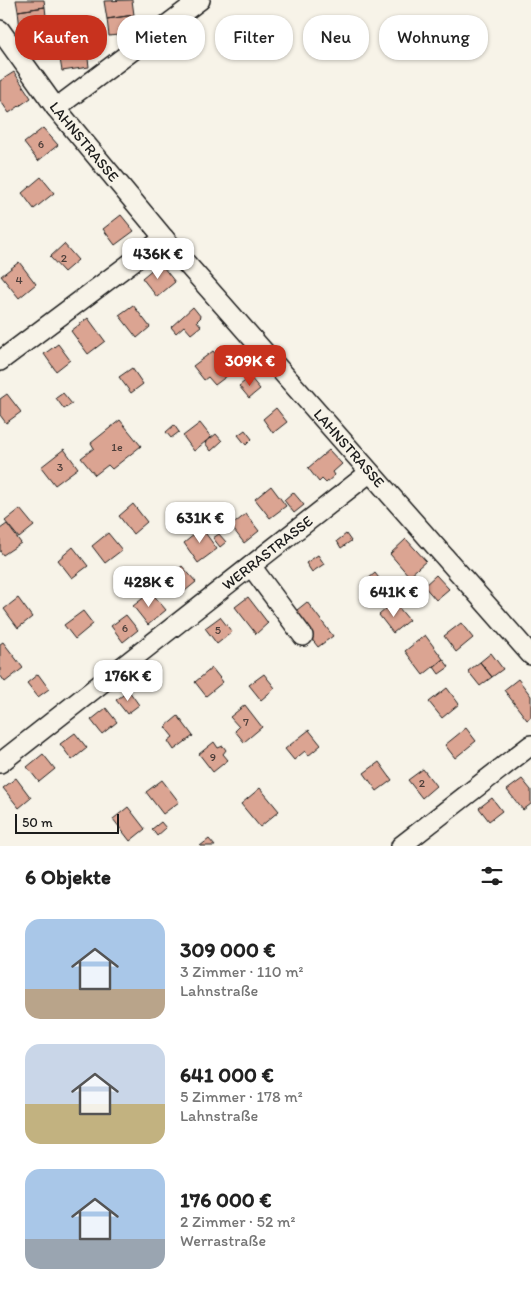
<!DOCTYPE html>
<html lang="de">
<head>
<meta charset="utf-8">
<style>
	body { margin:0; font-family:Itim,sans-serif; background:#f2f2f2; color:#222; height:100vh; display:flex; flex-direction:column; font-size:19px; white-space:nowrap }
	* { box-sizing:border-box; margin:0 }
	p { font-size:16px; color:#767676 }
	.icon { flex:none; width:28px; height:28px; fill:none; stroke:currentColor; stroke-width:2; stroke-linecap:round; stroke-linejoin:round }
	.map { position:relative; height:846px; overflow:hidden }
	.panel { display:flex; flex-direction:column; background:#fff; flex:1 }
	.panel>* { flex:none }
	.top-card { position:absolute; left:15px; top:15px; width:501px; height:45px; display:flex; gap:10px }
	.scale { position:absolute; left:15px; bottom:12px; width:104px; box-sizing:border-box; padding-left:5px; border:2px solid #1c1c1c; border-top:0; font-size:14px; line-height:18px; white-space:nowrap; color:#1c1c1c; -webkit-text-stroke:4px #f7f3e8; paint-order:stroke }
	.price { position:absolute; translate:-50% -42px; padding:0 11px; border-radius:10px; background:#fff; color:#222; font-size:16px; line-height:32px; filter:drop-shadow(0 1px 2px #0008) }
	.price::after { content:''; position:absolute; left:50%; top:30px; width:15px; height:11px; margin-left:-8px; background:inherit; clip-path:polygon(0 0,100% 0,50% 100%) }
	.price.on { background:#c8321e; color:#fff }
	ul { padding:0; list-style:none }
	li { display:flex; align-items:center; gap:15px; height:125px; padding:0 25px }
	li span { display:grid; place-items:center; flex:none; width:140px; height:100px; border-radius:15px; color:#555 }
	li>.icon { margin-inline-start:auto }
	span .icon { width:60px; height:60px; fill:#fffc; stroke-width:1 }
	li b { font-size:21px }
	h2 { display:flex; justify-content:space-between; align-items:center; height:60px; padding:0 25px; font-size:21px }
	.tag { padding:0 18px; border-radius:20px; background:#fff; box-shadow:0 1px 4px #0004; font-size:18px; line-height:45px }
	.tag.on { background:#c8321e; color:#fff }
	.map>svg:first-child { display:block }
	.building { fill:#dba492; stroke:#1c1c1c }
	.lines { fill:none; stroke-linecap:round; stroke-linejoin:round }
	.minor-casing { stroke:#1c1c1c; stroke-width:22 }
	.minor { stroke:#f7f3e8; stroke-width:19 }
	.labels { text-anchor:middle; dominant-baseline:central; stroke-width:4; stroke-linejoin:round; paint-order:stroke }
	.number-label { font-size:12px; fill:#4c3e3a }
	.street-label { font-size:15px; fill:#1c1c1c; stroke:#f7f3e8 }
</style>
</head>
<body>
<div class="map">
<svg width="531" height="846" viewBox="0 0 531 846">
	<rect width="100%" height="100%" fill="#f7f3e8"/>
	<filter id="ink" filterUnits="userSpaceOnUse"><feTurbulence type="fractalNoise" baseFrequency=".02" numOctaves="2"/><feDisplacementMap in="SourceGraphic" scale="10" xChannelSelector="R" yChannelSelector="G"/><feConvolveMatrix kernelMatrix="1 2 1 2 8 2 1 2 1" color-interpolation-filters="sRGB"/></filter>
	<g filter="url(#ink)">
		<path class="building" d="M16 0H44L45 7 18 11Z
			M132 0 134 15 107 19 104 1Z
			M45 7 47 25 20 29 18 11Z
			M134 15 137 33 109 36 107 19Z
			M84 32 87 50 59 53 57 36Z
			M87 50 89 67 62 71 59 53Z
			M14 72 31 98 9 113 0 100V81Z
			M43 128 58 145 38 161 24 143Z
			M41 177 54 193 34 209 22 193Z
			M121 215 134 231 115 245 103 229Z
			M64 244 78 260 64 272 50 257Z
			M19 262 36 284 19 298 1 276Z
			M160 263 175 282 157 297 142 278Z
			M133 305 150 327 137 338 119 315Z
			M193 307 201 317 197 321 201 326 191 334 184 326 176 333 171 327Z
			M88 318 105 341 88 354 71 331Z
			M58 344 70 360 56 371 44 354Z
			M213 351 224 364 221 367 227 376 215 385 208 377 204 380 193 366Z
			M132 368 143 384 131 393 119 377Z
			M250 377 260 389 249 398 239 386Z
			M63 393 72 404 64 409 56 398Z
			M7 394 21 412 6 423 0 415V399Z
			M276 408 287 422 273 433 263 419Z
			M120 420 141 446 112 469 108 465 95 475 81 458 94 448 91 443Z
			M200 423 211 437 194 451 183 436Z
			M174 425 179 432 171 438 166 432Z
			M245 430 252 439 246 445 238 435Z
			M216 434 222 441 211 451 205 443Z
			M64 449 78 468 55 485 41 467Z
			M329 450 342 464 333 472 335 475 326 483 322 479 319 482 308 468Z
			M271 486 286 506 270 518 255 499Z
			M293 492 304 505 294 513 284 500Z
			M133 504 147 522 133 534 119 516Z
			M20 509 34 526 19 538 5 521Z
			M246 514 259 531 244 543 231 526Z
			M198 523 217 549 198 563 184 543 195 534 190 528Z
			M7 524 21 543 3 555 0 551V529Z
			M108 533 122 550 105 563 92 546Z
			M219 534 226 542 220 547 213 538Z
			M346 534 351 541 341 548 337 541Z
			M406 539 426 561 409 576 390 554Z
			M73 547 88 566 72 578 58 560Z
			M318 555 324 564 312 572 306 563Z
			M182 566 196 582 180 595 166 579Z
			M375 573 389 591 375 603 361 585Z
			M436 575 449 589 436 600 424 586Z
			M151 592 166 610 148 625 133 606Z
			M248 597 268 623 256 634 235 607Z
			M18 598 32 617 18 628 4 609Z
			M307 602 333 636 318 647 292 614Z
			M394 602 409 620 393 633 379 615Z
			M83 611 93 624 75 639 64 625Z
			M126 615 138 630 123 642 111 626Z
			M220 617 232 632 217 644 205 628Z
			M461 623 473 638 456 652 444 636Z
			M425 635 443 659 423 675 405 651Z
			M3 642 23 668 5 682 0 675V644Z
			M491 653 503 669 492 677 480 662Z
			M443 659 449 667 439 674 434 667Z
			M480 662 492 677 480 686 468 671Z
			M212 668 223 682 206 696 195 682Z
			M38 674 49 689 38 697 27 683Z
			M264 674 275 688 261 700 249 685Z
			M518 679 531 696V717L527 720 504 690Z
			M447 688 459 704 442 718 429 702Z
			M129 691 139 705 127 714 116 700Z
			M245 705 262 727 244 742 235 731 239 727 230 717Z
			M106 708 117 722 102 734 91 720Z
			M178 716 193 736 174 750 168 741 173 737 165 727Z
			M466 728 476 741 455 758 445 745Z
			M309 730 321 745 308 756 305 751 294 760 285 749Z
			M75 733 87 748 72 760 60 744Z
			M214 742 218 748 223 746 226 750 223 754 228 760 213 772 199 754Z
			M43 754 55 769 39 782 27 767Z
			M379 762 392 780 377 791 364 773Z
			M423 769 436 786 422 798 408 780Z
			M16 778 31 798 19 808 3 788Z
			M522 779 531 790V804L523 810 507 790Z
			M162 780 179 802 163 814 146 792Z
			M260 788 279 811 260 827 241 804Z
			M492 798 502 811 489 821 479 808Z
			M128 807 145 829 130 841 113 819Z
			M161 822 166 828 157 836 152 829Z
			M209 839 215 846H200Z"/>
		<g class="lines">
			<g class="minor-casing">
				<g id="minor">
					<path id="s1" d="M0 30 56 108 164 238 531 655"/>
					<path d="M56 108 200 0"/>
					<path d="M0 361 164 238"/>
					<path d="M251 566 303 636"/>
					<path id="s2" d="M0 763 369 473"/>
					<path d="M401 846 531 745"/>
				</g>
			</g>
			<use href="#minor" class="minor"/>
		</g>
	</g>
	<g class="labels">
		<g class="number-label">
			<text x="41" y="144">6</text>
			<text x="64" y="258">2</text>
			<text x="19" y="280">4</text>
			<text x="117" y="447">1e</text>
			<text x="60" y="467">3</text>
			<text x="125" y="628">6</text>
			<text x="218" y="630">5</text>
			<text x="246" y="722">7</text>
			<text x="213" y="757">9</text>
			<text x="422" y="783">2</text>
		</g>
		<g class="street-label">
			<text stroke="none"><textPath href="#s1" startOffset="140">LAHNSTRASSE</textPath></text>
			<text stroke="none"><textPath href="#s1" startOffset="545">LAHNSTRASSE</textPath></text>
			<text stroke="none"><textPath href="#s2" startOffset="340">WERRASTRASSE</textPath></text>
		</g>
	</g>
</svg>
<div class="scale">50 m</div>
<b class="price" style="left:158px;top:280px">436K €</b>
<b class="price on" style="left:250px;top:387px">309K €</b>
<b class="price" style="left:200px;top:544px">631K €</b>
<b class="price" style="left:149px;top:608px">428K €</b>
<b class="price" style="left:394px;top:618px">641K €</b>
<b class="price" style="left:128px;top:702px">176K €</b>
<div class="top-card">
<a class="tag on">Kaufen</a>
<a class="tag">Mieten</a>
<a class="tag">Filter</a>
<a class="tag">Neu</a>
<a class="tag">Wohnung</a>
</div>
</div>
<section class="panel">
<h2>6 Objekte<svg class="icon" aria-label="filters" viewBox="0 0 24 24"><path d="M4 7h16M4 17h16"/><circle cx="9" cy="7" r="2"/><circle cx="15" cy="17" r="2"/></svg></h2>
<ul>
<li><span style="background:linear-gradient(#a9c7e8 70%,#b9a48a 0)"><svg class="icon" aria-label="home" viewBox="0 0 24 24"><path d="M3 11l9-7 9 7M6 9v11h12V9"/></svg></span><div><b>309 000 €</b><p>3 Zimmer · 110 m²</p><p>Lahnstraße</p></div></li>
<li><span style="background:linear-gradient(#c9d6e8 60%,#c2b280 0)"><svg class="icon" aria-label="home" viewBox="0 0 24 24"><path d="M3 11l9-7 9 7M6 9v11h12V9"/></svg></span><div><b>641 000 €</b><p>5 Zimmer · 178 m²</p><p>Lahnstraße</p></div></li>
<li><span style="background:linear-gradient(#a9c7e8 70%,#9aa5b1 0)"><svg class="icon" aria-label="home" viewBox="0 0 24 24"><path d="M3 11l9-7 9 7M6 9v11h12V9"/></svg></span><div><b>176 000 €</b><p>2 Zimmer · 52 m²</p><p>Werrastraße</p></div></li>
</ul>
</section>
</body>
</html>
